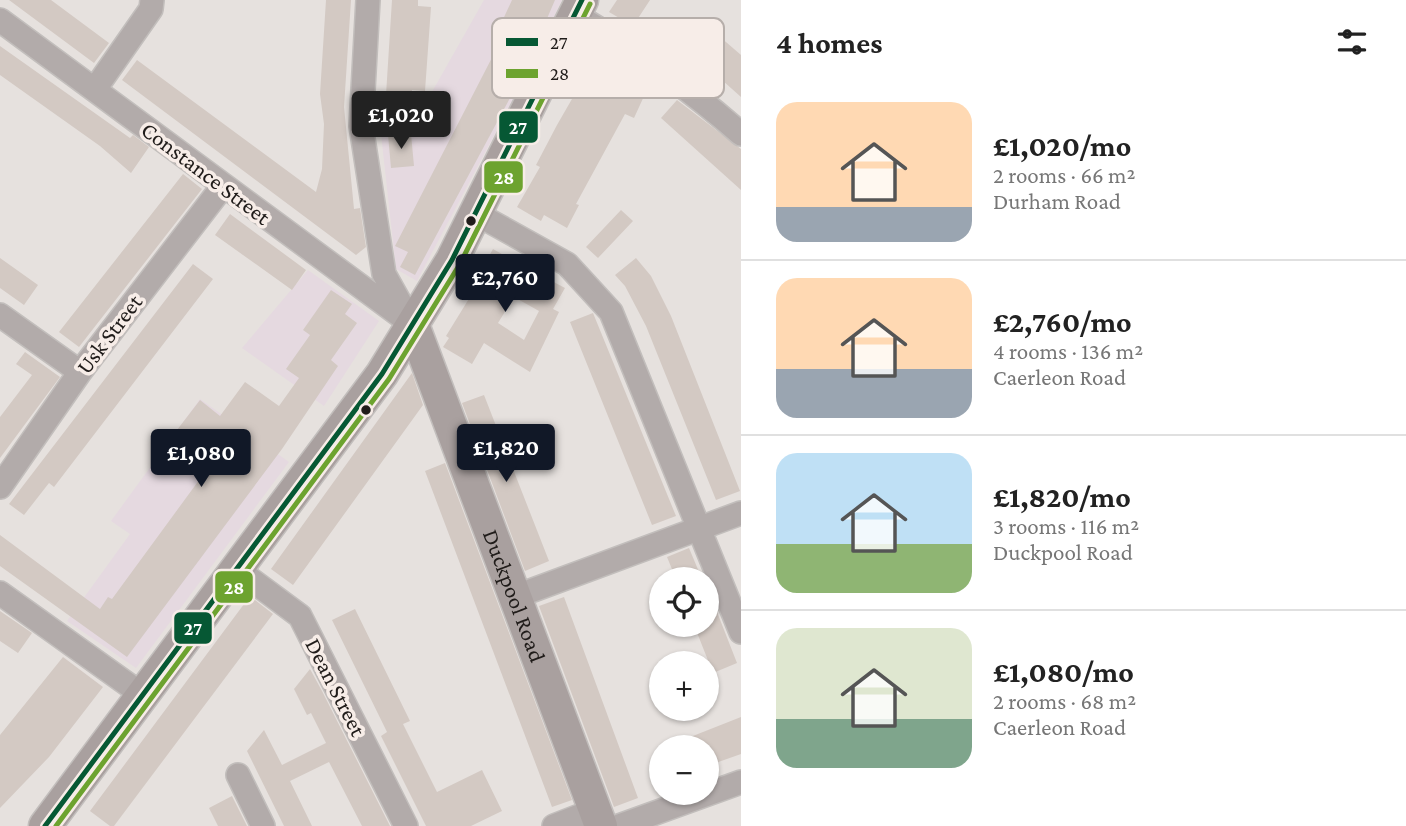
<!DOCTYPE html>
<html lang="en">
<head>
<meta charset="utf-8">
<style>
	body { margin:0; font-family:"Crimson Pro",serif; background:#f6f6f6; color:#222; height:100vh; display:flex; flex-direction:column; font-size:26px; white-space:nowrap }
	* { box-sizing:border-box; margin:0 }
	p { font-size:23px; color:#767676 }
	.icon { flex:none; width:38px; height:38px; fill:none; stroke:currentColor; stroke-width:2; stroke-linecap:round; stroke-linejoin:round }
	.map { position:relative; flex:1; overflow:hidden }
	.drawer { display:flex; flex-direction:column; background:#fff; width:665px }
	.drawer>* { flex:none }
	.fabs { position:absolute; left:649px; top:567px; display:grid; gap:14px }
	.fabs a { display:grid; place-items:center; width:70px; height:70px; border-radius:50%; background:#fff; box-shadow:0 2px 5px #0004; font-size:35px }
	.price { position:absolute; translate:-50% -60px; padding:0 16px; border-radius:7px; background:#111827; color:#fff; font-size:23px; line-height:46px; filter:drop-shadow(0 2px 4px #0008) }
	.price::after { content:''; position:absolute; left:50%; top:42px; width:21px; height:16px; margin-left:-10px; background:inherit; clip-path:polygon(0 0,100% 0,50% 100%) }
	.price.active { background:#222; color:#fff }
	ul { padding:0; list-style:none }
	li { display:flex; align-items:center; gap:21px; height:175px; padding:0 35px }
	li+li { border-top:2px solid #e0e0e0 }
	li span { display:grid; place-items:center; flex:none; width:196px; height:140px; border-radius:21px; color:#555 }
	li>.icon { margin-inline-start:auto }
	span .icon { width:84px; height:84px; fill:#fffc; stroke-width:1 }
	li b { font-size:30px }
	h2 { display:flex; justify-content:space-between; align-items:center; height:84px; padding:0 35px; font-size:30px }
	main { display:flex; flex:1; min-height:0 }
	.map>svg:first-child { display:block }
	.commercial { fill:#e5d9e0 }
	.building { fill:#d3c9c3; fill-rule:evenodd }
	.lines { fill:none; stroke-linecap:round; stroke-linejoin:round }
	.street-casing { stroke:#c2bebc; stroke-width:26 }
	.secondary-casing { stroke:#c2bebc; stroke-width:35 }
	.street { stroke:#b2abaa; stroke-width:23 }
	.secondary { stroke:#a9a09f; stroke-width:32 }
	.bus-1-casing { stroke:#f7ede8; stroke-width:10 }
	.bus-2-casing { stroke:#f7ede8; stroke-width:10 }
	.bus-1 { stroke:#065834; stroke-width:5 }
	.bus-2 { stroke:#6da32f; stroke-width:5 }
	.bus-dot { fill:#201c1a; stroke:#f7ede8; stroke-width:2.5 }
	.labels { text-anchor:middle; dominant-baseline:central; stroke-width:7; stroke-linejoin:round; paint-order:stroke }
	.street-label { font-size:23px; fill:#201c1a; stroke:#f7ede8 }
	.key { fill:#f7ede8; stroke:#b6aeaa; stroke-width:2 }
	.key-label { font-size:19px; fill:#201c1a }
	.line-badge { stroke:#f7ede8; stroke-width:2.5 }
	.badge-label { font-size:19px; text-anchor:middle; font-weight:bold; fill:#fff }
</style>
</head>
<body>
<main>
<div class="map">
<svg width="741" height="826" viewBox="0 0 741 826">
	<rect width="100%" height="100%" fill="#e6e1de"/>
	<path class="commercial" d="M484 0H562L524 79 417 281 396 269 381 134 411 129Z
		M308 270 379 321 324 406 242 348Z
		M200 399 289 462 136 668 67 621 130 534 111 521Z"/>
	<path class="building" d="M9 0H51L109 43 94 63Z
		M326 0H351L344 107 354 209 360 208 366 247 356 255 122 80 137 60 316 192 322 169 324 124 320 94Z
		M392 0H418V6L431 7 425 91 412 90V96L386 95Z
		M512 0H555L524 72 415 275 400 267 408 252 395 246 499 44 493 41Z
		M617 0H650L633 26 609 12Z
		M704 23 741 55V97L685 47Z
		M0 46 130 138 133 135 149 147 131 173 100 146 0 75Z
		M598 56 651 81 634 118 625 114 576 204 579 205 567 228 544 215 541 221 517 207 540 167 536 165 557 125 576 92 580 94Z
		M677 100 741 149V190L661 118Z
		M411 134 414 166 391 168 388 135Z
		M183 174 202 189 79 347 59 332Z
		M621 210 633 221 598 258 586 247Z
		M230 214 306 270 292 290 215 235Z
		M493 249 516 262 513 267 545 285 548 279 565 288 553 309 559 312 530 372 484 343 472 364 443 347 449 338 446 336 478 284 474 282ZM514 297 539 311 524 340 498 323Z
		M0 258 38 285 24 305 0 288Z
		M636 258 651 276 671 316 740 491 716 500 646 326 625 286 615 275Z
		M193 264 213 279 54 487 49 483 24 515 9 504Z
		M331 290 352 304 345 314 357 323 331 360 338 366 282 449 127 657 0 566V535L100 609 108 597 112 599 216 457 192 439 168 470 154 460 200 400 220 416 245 382 279 406 299 378 286 369 310 335 303 330Z
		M593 313 676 516 652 525 570 322Z
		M25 352 60 377 0 458V417L32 375 16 364Z
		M412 373 423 405 293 585 271 569Z
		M484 395 549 561 525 571 462 403Z
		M445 463 572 800 552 807 425 471Z
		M689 548 702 579H676L667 557Z
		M708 589 737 663 713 673 694 625H707Z
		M250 596 273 614 114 826H110L90 811Z
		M564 597 638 798 614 807 539 606Z
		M355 609 410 721 403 724 437 792 482 770 502 811 471 826H426L381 736 387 732 332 620Z
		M0 611 32 633 18 653 0 641Z
		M63 657 103 687 49 757 0 808V735Z
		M310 669 322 691 390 826H362L329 762 290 781 312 826H284L247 751 264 730 282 765 326 743 311 713 307 715 294 689Z
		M741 717V754L707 766V747H665Z
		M232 796 247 826H218L209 808Z"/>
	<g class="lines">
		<g class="street-casing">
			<path id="street" d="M368 0 361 126 384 274 408 317
				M576 15C636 51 688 87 741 134
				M0 20 413 325
				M95 89 151 9 152 0
				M475 213 567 264 611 312 741 632
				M0 315 80 372
				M0 487 80 372 223 186
				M238 570 300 616 406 826
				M0 593 144 696
				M517 596 741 513
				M238 775 263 826
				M554 826 595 810
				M619 826 741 782"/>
		</g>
		<g class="secondary-casing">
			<g id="secondary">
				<path id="s1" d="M413 325 601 826"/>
				<path d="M45 826 382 374 452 260 582 0"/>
			</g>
		</g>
		<use href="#street" class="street"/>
		<use href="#secondary" class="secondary"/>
		<g class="bus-1-casing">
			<path id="bus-1" d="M45 826 382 374 452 260 582 0"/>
		</g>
		<g class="bus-2-casing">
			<path id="bus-2" d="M56 826 389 379 460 264 590 4"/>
		</g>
		<use href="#bus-1" class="bus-1"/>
		<use href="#bus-2" class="bus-2"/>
	</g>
	<g class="bus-dot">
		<circle cx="471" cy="221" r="6"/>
		<circle cx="366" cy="410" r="6"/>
	</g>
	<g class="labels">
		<g class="street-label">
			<text transform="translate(206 173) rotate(37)">Constance Street</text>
			<text transform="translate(109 334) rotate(-53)">Usk Street</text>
			<text stroke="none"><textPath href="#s1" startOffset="289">Duckpool Road</textPath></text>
			<text transform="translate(336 687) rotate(63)">Dean Street</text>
		</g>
	</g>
	<rect x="492" y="18" width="232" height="80" rx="10" class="key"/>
	<rect x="506" y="38" width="32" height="8" fill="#065834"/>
	<rect x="506" y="69" width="32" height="9" fill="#6da32f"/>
	<g class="key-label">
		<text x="550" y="49">27</text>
		<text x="550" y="80">28</text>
	</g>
	<g class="line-badge">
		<rect x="498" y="110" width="41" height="34" rx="7" fill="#065834"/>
		<rect x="483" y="160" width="41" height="34" rx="7" fill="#6da32f"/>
		<rect x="214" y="570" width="40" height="34" rx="7" fill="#6da32f"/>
		<rect x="173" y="611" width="40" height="34" rx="7" fill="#065834"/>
	</g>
	<g class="badge-label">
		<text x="518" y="134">27</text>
		<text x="504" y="184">28</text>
		<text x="234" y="594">28</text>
		<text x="193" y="635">27</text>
	</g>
</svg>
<div class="fabs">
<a><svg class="icon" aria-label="locate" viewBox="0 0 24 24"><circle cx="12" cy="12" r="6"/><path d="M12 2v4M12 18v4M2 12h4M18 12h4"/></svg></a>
<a>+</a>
<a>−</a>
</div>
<b class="price active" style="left:401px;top:151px">£1,020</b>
<b class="price" style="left:505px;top:314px">£2,760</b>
<b class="price" style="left:506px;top:484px">£1,820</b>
<b class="price" style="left:201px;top:489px">£1,080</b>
</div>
<section class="drawer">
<h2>4 homes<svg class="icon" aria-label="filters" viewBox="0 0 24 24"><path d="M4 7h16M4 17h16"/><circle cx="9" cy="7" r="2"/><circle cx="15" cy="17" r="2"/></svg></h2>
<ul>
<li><span style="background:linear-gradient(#ffd9b3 75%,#9aa5b1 0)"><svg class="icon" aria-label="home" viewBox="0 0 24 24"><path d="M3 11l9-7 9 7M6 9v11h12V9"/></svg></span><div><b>£1,020/mo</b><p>2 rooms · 66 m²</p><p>Durham Road</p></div></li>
<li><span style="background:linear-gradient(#ffd9b3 65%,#9aa5b1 0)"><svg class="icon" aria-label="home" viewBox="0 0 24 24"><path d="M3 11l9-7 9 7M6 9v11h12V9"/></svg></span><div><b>£2,760/mo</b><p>4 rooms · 136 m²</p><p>Caerleon Road</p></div></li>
<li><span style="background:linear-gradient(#bfe0f5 65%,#8fb573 0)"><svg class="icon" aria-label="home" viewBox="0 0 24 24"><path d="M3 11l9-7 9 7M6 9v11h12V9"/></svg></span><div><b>£1,820/mo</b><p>3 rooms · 116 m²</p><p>Duckpool Road</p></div></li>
<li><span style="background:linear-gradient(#dfe7d0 65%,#7fa58c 0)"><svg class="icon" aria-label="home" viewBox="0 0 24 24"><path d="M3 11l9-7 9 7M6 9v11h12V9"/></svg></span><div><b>£1,080/mo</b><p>2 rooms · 68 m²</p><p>Caerleon Road</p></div></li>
</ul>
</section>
</main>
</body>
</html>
